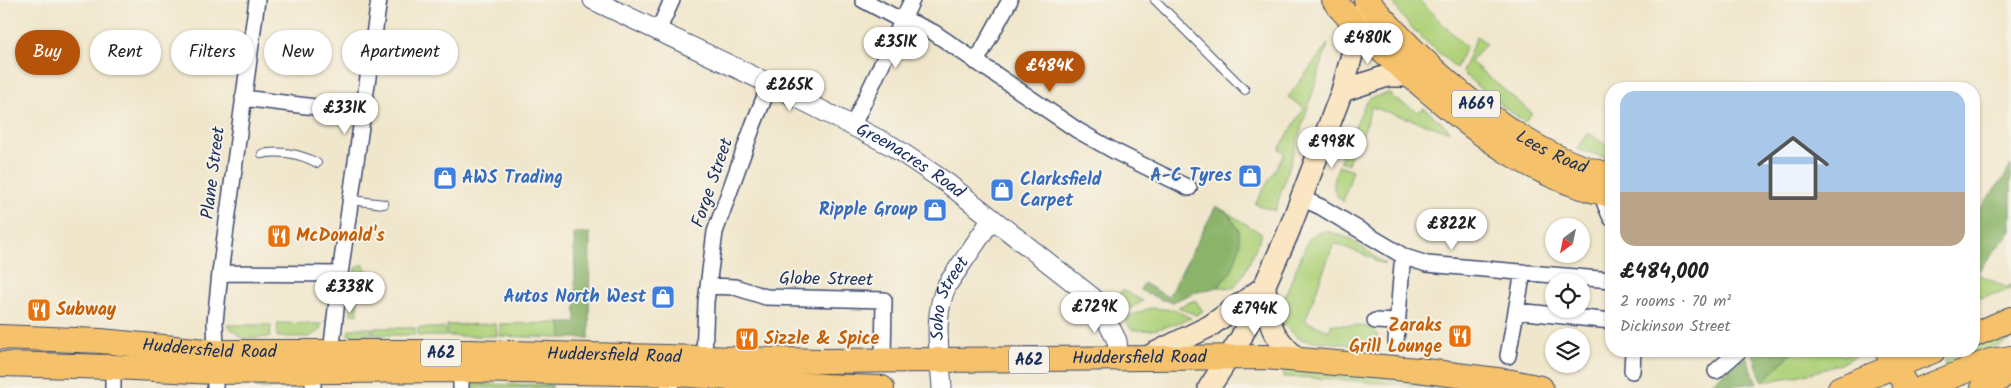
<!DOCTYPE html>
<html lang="en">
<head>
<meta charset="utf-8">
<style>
	body { margin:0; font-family:Kalam,sans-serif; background:#f2f2f2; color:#222; height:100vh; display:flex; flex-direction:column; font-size:19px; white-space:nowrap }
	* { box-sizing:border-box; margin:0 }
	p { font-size:16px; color:#767676 }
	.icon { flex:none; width:28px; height:28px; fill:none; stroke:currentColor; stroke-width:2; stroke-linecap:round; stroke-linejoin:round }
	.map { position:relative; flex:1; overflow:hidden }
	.sheet { position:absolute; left:1605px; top:82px; width:375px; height:275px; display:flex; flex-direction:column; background:#fff; border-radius:20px; box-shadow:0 1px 4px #0004 }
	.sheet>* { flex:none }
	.hud { position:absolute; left:15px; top:30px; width:475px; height:45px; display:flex; gap:10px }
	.needle { width:32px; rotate:213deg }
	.buttons { position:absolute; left:1545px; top:218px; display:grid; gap:10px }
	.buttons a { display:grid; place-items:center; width:45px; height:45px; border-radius:50%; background:#fff; box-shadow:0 1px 4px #0004; font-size:25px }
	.price { position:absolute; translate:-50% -42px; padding:0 11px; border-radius:18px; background:#fff; color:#222; font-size:16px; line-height:32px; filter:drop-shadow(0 1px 2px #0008) }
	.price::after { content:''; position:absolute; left:50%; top:30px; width:15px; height:11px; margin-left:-8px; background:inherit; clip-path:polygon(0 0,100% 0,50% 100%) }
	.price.selected { background:#b45309; color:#fff }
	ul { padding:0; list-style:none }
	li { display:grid; align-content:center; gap:10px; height:265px; padding:0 15px }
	li span { display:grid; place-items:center; height:155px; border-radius:15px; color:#555 }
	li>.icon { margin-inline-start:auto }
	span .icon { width:90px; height:90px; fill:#fffc; stroke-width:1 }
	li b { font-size:21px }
	.chip { padding:0 18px; border-radius:22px; background:#fff; box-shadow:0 1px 4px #0004; font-size:18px; line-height:45px }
	.chip.selected { background:#b45309; color:#fff }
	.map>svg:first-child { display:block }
	.green { fill:#afd27a; stroke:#65806c }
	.forest { fill:#8bb46a; stroke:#537264 }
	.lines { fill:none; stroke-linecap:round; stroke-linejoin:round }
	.service-casing { stroke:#3b4a6e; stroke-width:10 }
	.minor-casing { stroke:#3b4a6e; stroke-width:18 }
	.tertiary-casing { stroke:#3b4a6e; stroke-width:21 }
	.secondary-casing { stroke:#3b4a6e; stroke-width:24 }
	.primary-casing { stroke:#3b4a6e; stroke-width:26 }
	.service { stroke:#fff; stroke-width:8 }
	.minor { stroke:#fff; stroke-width:15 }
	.tertiary { stroke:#fff; stroke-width:19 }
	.secondary { stroke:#fbe6c4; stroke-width:21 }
	.primary { stroke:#f5c16b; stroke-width:24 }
	.labels { text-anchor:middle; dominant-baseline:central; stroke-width:4; stroke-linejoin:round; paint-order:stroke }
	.shield { fill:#f7f3e8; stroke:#5d6a87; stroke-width:1 }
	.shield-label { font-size:16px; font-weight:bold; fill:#1b2f5e }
	.street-label { font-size:18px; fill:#1b2f5e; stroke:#f7f3e8 }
	.shop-label { font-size:18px; font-weight:bold; fill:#366cbe; stroke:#f7f3e8; text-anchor:end }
	.food-label { font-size:18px; font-weight:bold; fill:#c56008; stroke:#f7f3e8; text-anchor:start }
</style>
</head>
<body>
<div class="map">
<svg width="2011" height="388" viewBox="0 0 2011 388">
	<rect width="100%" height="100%" fill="#f7f3e8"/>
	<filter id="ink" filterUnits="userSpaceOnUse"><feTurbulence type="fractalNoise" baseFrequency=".02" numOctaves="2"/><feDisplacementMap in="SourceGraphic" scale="10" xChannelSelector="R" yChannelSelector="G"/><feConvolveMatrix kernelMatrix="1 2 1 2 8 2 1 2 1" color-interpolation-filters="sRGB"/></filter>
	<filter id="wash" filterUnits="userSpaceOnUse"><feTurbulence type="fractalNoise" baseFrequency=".0096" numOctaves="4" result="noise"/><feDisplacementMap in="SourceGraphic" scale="20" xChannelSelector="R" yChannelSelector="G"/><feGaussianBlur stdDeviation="1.12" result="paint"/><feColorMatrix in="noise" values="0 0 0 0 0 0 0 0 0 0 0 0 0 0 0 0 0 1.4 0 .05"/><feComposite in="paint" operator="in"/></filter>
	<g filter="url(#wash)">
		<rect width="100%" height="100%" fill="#f0e6cb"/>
		<path class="green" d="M1393 0H1419L1466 47 1456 68C1436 49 1402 25 1393 0Z
			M1477 36 1486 43 1471 62 1532 113 1525 122 1486 94 1462 72Z
			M1328 44 1275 211 1255 204 1285 153 1279 149 1304 108 1288 97Z
			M1389 93C1395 101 1409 106 1418 112L1424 108 1448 128 1450 132 1371 107 1362 137 1357 136 1348 164 1340 161 1364 106 1370 98Z
			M1589 133 1611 149V159L1576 149Z
			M1339 165 1353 170 1343 202C1329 190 1334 180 1339 165Z
			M1228 213 1262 234 1245 272 1234 288 1218 287 1232 270 1239 230Z
			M1327 231 1351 239 1385 264 1374 261 1375 259 1334 243 1305 321 1329 331 1332 324 1369 327 1377 334 1378 347 1301 340 1284 325 1282 317V303L1309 238 1317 233Z
			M363 264 369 274 358 275V315L351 314 356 268Z
			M1974 272 2007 288 2011 284V289L1980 298 1974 297Z
			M1122 290 1143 301 1124 312 1120 293Z
			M1195 300 1203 311 1196 315 1178 307Z
			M1150 308 1175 310 1191 318C1171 325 1152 334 1131 329L1126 321 1127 317Z
			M278 323 319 324H322L319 331 309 337H277Z
			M561 323 562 338 500 336V324Z
			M496 324 497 336H447V325Z
			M227 325H271L270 337 242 338Z
			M359 328H372V335H348L349 330Z
			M374 328H415V335H374Z
			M418 328H445V336H418Z
			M2011 330V340L1964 361 1945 365V360L1964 351H1974V347Z
			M1794 351H1839L1842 356 1852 351H1861C1846 369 1786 378 1762 382Z
			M1284 369 1367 374 1461 388C1402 388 1343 377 1283 377Z
			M256 383H289L299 388H256Z
			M471 384 552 385V388H471Z"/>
		<path class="forest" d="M2011 165V231L1977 273 1974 272V216L2005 176Z
			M1216 206 1228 213 1239 230 1240 246 1232 270 1218 287 1193 293 1173 302 1162 300 1140 290 1144 283 1168 297Z
			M574 233H590L589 338H562L561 323H576Z
			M1752 351H1794L1762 382Z
			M1746 356 1757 383 1709 388 1711 383Z"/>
	</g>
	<g filter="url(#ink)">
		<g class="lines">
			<g class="service-casing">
				<path id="service" d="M1155 0 1245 90
					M262 154C280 150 301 154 317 163
					M351 200 384 204"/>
			</g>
			<g class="minor-casing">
				<path id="minor" d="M863 0 895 17 913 23 933 32 1077 130 1116 152 1189 188
					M658 31 672 0
					M976 62 1010 0
					M243 98 363 113
					M853 125 912 0
					M1607 186 1605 204 1611 218
					M1301 198 1321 207 1405 257 1427 264 1611 280
					M220 273 340 274
					M708 286 735 287 766 297 884 300 883 361
					M1517 311 1611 321
					M1375 321 1397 322
					M1396 341 1402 265 1405 257
					M216 352 215 322 220 273 257 0
					M331 353 340 274 379 0
					M1508 356 1523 272
					M704 357 706 302 715 232 754 123 770 84
					M461 370V388
					M313 371V388
					M1632 371 1633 351
					M1716 371 1739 351
					M113 388V367
					M215 388V372
					M668 388 678 374"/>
			</g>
			<g class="tertiary-casing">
				<g id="tertiary">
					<path id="s1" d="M593 0 770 84 892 146 947 183 1092 297 1098 303 1117 341 1119 358"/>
					<path id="s2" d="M942 388C940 355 932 316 947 285L992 219"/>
				</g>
			</g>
			<g class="secondary-casing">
				<path id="secondary" d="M1342 91 1387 76H1410
					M1265 287C1270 326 1268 331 1297 359
					M1147 357 1210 326 1264 287
					M1209 388 1241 338 1288 233 1342 91 1367 0"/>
			</g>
			<g class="primary-casing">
				<g id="primary">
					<path d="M1334 0C1359 32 1388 57 1419 83 1478 134 1533 178 1611 195"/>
					<path id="s3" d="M1366 0C1425 67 1521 158 1611 175"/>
					<path d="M1974 335 2011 319"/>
					<path id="s4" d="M0 337 101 341 216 352H468L821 361 1265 357 1418 370 1512 382 1541 388"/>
					<path d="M1887 351 1907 388"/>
					<path d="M0 364 113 367 215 372 461 370 678 374 824 386 882 388"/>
					<path d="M1840 388 1933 351"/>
					<path d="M1923 388 1990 361 2011 358"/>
					<path d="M1983 388 1997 381 2011 368"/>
				</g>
			</g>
			<use href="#service" class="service"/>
			<use href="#minor" class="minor"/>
			<use href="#tertiary" class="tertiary"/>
			<use href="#secondary" class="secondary"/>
			<use href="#primary" class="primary"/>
		</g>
	</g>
	<defs>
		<g id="shop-square" transform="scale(1.25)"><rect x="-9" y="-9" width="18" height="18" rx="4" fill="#3f7fe0" stroke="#f7f3e8"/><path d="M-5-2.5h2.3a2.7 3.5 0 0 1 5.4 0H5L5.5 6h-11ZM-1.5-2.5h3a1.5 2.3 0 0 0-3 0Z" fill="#fff"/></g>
		<g id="restaurant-square" transform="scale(1.25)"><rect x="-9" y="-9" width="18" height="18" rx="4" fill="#e8710a" stroke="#f7f3e8"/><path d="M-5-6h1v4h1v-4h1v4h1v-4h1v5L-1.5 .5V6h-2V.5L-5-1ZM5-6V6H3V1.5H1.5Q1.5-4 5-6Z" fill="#fff"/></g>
	</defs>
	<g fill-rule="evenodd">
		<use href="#shop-square" x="1250" y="176"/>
		<use href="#shop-square" x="445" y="178"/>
		<use href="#shop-square" x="1002" y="190"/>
		<use href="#shop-square" x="935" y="210"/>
		<use href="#restaurant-square" x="279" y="236"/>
		<use href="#shop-square" x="663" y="297"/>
		<use href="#restaurant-square" x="39" y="310"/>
		<use href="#restaurant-square" x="1460" y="336"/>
		<use href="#restaurant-square" x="747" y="339"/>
	</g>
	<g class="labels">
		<g class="shield">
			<rect x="1452" y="90.5" width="48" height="27" rx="4"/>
			<rect x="421" y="339.5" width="40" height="27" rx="4"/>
			<rect x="1009" y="346.5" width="40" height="27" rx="4"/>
		</g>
		<g class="shield-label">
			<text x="1476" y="104">A669</text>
			<text x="441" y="353">A62</text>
			<text x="1029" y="360">A62</text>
		</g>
		<g class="street-label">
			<text stroke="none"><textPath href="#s3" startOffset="242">Lees Road</textPath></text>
			<text stroke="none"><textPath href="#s1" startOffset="356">Greenacres Road</textPath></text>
			<text transform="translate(214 173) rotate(-83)">Plane Street</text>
			<text transform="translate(713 183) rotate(-71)">Forge Street</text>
			<text transform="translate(826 280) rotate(1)">Globe Street</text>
			<text stroke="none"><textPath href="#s2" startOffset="92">Soho Street</textPath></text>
			<text stroke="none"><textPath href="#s4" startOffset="210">Huddersfield Road</textPath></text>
			<text stroke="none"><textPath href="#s4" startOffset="615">Huddersfield Road</textPath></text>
			<text stroke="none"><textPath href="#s4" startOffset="1140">Huddersfield Road</textPath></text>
		</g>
		<g class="shop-label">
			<text x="1232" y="176">A-C Tyres</text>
			<text x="462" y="178" text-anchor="start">AWS Trading</text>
			<text x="1020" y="180" text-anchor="start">Clarksfield<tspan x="1020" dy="21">Carpet</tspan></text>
			<text x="918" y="210">Ripple Group</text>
			<text x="646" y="297">Autos North West</text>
		</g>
		<g class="food-label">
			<text x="296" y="236">McDonald's</text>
			<text x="56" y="310">Subway</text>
			<text x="1442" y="326" text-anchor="end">Zaraks<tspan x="1442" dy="21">Grill Lounge</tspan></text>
			<text x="764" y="339">Sizzle &amp; Spice</text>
		</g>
	</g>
</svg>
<div class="buttons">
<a><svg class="needle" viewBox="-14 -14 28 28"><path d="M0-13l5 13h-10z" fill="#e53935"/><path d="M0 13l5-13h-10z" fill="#767676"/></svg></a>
<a><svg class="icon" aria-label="locate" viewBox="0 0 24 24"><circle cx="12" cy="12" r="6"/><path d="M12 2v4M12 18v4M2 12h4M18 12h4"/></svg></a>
<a><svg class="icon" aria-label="layers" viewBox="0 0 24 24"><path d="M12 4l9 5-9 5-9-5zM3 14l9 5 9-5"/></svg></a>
</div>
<b class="price" style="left:1368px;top:65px">£480K</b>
<b class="price" style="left:896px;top:69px">£351K</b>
<b class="price selected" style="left:1050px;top:93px">£484K</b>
<b class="price" style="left:790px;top:112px">£265K</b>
<b class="price" style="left:345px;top:135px">£331K</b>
<b class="price" style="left:1332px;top:169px">£998K</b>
<b class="price" style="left:1452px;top:251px">£822K</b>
<b class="price" style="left:350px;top:314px">£338K</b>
<b class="price" style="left:1095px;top:334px">£729K</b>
<b class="price" style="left:1255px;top:336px">£794K</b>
<div class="hud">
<a class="chip selected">Buy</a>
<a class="chip">Rent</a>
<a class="chip">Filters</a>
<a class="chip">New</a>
<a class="chip">Apartment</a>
</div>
<section class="sheet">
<ul>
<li><span style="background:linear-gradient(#a9c7e8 65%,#b9a48a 0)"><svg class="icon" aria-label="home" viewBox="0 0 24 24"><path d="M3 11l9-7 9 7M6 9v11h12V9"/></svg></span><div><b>£484,000</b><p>2 rooms · 70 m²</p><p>Dickinson Street</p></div></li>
</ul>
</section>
</div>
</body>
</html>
